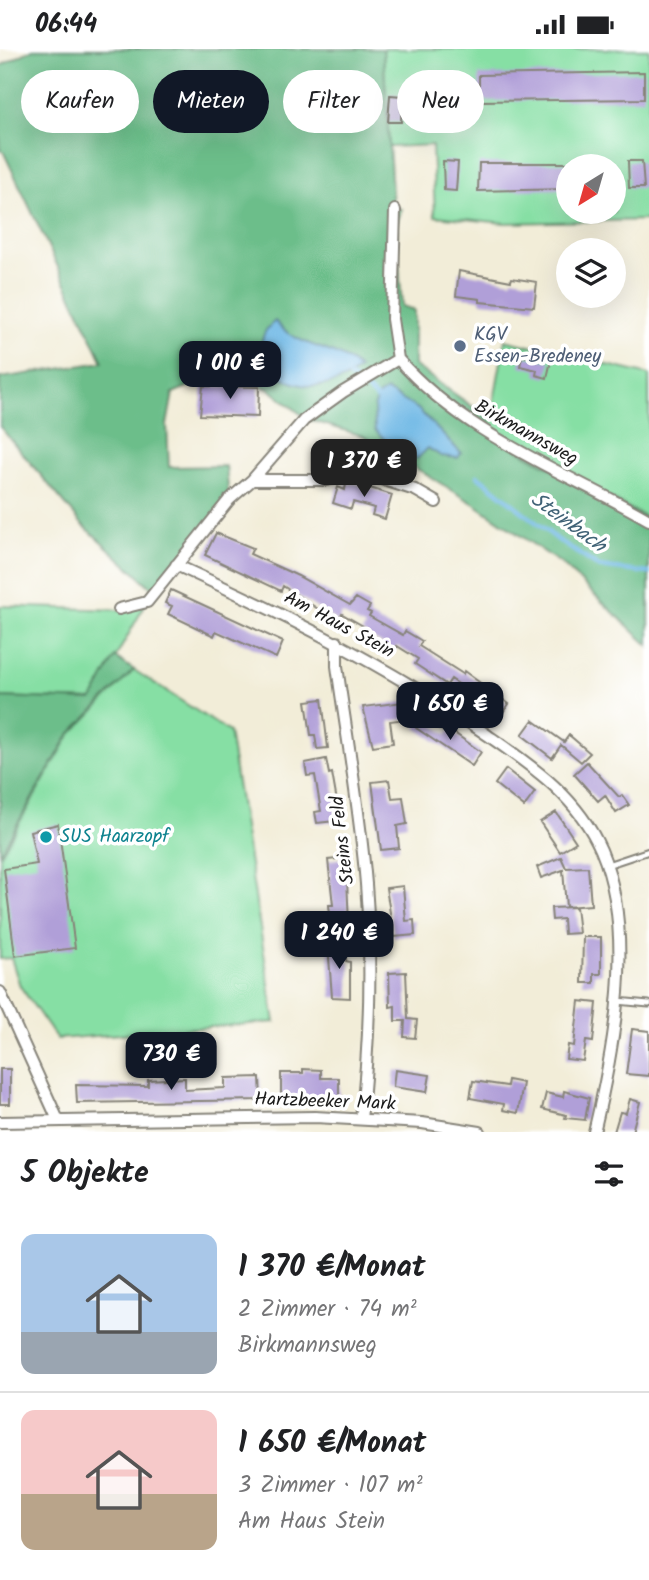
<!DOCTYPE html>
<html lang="de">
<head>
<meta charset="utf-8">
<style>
	body { margin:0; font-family:Kalam,sans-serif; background:#f6f6f6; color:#202124; height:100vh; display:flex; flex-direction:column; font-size:26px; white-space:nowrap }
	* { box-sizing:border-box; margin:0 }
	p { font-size:23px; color:#757577 }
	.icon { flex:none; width:38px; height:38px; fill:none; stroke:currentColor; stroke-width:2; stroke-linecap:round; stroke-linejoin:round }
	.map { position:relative; height:1083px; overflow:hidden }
	.side { display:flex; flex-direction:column; background:#fff; flex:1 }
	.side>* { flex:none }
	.hud { position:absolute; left:21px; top:21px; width:607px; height:63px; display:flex; gap:14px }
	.needle { width:46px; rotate:217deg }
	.fabs { position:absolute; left:556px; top:105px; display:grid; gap:14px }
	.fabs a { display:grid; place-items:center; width:70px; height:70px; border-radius:50%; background:#fff; box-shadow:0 7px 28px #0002; font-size:35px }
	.price { position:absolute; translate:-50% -60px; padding:0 16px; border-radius:14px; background:#111827; color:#fff; font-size:23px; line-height:46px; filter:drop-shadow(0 2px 4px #0008) }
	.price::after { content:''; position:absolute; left:50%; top:42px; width:21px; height:16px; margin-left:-10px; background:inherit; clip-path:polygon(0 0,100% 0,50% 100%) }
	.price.selected { background:#222; color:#fff }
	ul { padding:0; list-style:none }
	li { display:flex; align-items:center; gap:21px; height:175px; padding:0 21px }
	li+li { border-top:2px solid #e0e0e0 }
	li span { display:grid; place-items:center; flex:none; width:196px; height:140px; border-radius:14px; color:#555 }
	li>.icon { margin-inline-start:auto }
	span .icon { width:84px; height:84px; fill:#fffc; stroke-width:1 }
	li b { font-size:30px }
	h2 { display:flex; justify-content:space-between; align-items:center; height:84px; padding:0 21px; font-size:30px }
	.pill { padding:0 24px; border-radius:32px; background:#fff; box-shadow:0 7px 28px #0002; font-size:24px; line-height:63px }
	.pill.selected { background:#111827; color:#fff }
	.status { display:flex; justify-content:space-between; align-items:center; height:49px; padding:0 35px; background:#fff; direction:ltr }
	.status svg { height:19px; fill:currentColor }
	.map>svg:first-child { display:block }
	.green { fill:#86dfa4; stroke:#517e60; stroke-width:2; fill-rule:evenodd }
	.forest { fill:#6cbe8a; stroke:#446d53; stroke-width:2; fill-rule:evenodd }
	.water { fill:#6db7e5; stroke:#446a80; stroke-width:2 }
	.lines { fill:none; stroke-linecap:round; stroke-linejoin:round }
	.stream { stroke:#6db7e5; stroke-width:4.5 }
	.building { fill:#b09fd8 }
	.lane-casing { stroke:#87847a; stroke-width:9 }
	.street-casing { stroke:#87847a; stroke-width:14 }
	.lane { stroke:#fff; stroke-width:5 }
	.street { stroke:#fff; stroke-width:10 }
	.service-dot { fill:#5c6f8a; stroke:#fff; stroke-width:2.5 }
	.culture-dot { fill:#0f9aa8; stroke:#fff; stroke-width:2.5 }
	.labels { text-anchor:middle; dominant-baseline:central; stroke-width:7; stroke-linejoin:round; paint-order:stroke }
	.service-label { font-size:19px; fill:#4e5e75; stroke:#fff; text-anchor:start }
	.street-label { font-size:19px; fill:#1c1c1c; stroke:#fff }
	.culture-label { font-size:19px; fill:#0d838f; stroke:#fff; text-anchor:start }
	.water-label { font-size:21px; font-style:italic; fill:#406276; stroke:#fff }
</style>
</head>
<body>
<div class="status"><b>06:44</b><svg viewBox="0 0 49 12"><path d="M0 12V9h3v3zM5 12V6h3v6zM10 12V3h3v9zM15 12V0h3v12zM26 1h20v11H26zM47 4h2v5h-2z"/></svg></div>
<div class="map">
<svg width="649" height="1083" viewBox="0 0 649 1083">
	<rect width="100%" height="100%" fill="#fff"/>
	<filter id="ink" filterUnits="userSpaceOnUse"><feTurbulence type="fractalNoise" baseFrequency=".0143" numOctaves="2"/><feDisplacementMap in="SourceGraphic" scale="14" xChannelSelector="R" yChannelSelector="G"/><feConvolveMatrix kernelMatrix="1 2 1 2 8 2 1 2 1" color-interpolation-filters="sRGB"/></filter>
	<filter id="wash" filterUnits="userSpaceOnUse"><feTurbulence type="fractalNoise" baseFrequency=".00686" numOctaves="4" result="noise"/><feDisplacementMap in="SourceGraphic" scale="28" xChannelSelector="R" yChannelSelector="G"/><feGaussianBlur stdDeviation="1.57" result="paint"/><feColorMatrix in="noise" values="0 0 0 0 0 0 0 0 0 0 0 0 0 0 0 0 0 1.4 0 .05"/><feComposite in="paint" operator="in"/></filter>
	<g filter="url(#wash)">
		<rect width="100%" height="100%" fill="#f2edd8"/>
		<path class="green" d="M383 0H649V171L505 174 435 167 432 96 389 98ZM569 117H614V163H569Z
			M505 291 649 326V470L488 384Z
			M146 554 92 651 0 648V557L120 561Z
			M134 621 229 683 275 973 57 990 20 937 11 909 0 910V807L70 686Z"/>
		<path class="forest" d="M33 0H383L393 159 402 160 396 176 402 257 414 261V316L490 370 488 384 649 473V597L563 516 476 456 363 387 307 370 269 340 224 322 173 344 167 376 169 418 226 417 229 450 155 542 82 475 0 378V329L103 313 3 102 0 101V17ZM387 342 418 360 460 404 441 407 428 399Z
			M115 608 134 621 69 686 0 805V648L92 651Z"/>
		<path class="water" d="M275 272C298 300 335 296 359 320 342 335 313 342 291 333 281 329 271 320 262 315 261 296 259 284 275 272Z
			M387 342 418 360 461 404 458 409 441 407 428 399 417 410 404 400H394L375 381 374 359 379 346Z"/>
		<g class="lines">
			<path class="stream" d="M350 328 354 330
				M363 337 377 350
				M478 427 558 491 599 518 649 524"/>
		</g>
		<g id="blocks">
			<path class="building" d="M644 23V50L479 52V26Z
				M390 46 402 47 401 73H388Z
				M443 112 458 113 456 142 444 141Z
				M628 112H642L644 139H629Z
				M479 114H569V140L478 142Z
				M459 222 511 232 512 229 537 233 534 258 480 253V250L456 247Z
				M522 307 551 312 547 329 536 326 537 321 520 317Z
				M203 337 259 338 258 368 200 366Z
				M324 393 365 402 359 419 330 411 326 423 316 420Z
				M354 434 392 446 385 470 372 466 374 459 353 453 351 460 333 454 338 438 345 441 346 435Z
				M216 484 253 499 250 505 298 527 350 556 356 549 370 557 367 562 371 564 369 567 403 586 405 582 422 592 419 597 463 625 464 622 509 655 498 670 468 648 471 644 451 630 447 636 415 615 418 610 397 597 394 602 362 583 365 578 342 565 338 573 283 537 281 542 205 506Z
				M171 541 283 593 276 609 216 582 214 587 168 565 172 557 165 554Z
				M322 650 328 699 317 700 315 686H311L306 652Z
				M411 652 413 669 390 672 393 694 373 697 363 658Z
				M422 669 447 685 450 681 481 703 472 717 416 679Z
				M533 671 564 693 569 686 590 704 581 713 561 696 552 709 522 686Z
				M326 710 329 725 332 724 339 764 334 765 335 772 317 774 315 763 321 762 315 726 307 727 305 714Z
				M587 713 619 748 622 746 629 756 616 764 605 746 598 752 574 725Z
				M506 720 535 743 524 758 495 735Z
				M389 731 392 749 403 748 407 775 397 777 399 799 381 801 372 733Z
				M556 763 576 793 560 803 540 773Z
				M58 775 75 899 15 907 4 820 37 815 30 782Z
				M561 808 566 819 588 818 591 856 566 858 563 821 541 829 537 818Z
				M346 809 349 874 331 876 329 856H333L328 811Z
				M403 837 406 872 414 871 415 886 394 888 386 839Z
				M576 858 579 884 564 885 563 870 552 871 551 859Z
				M583 888H601V925H594V934H582Z
				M328 895H346V912L350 913V949L332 948Z
				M406 923 408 970 417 971 415 989 404 988 405 972H395V957L390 958 389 924Z
				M579 952 597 954 593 993 586 992 583 1012 566 1010 568 996 574 997Z
				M632 980 649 982V1027L626 1025Z
				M0 1020H10V1055H0Z
				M303 1020 321 1021V1029H339V1051L281 1047V1024H303Z
				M395 1021 430 1026 427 1043 393 1038Z
				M260 1028 261 1051 77 1054 76 1036 148 1037V1031L185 1029V1041L225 1039V1029Z
				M508 1031 523 1034 518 1064 503 1061 504 1055 470 1049 473 1032 507 1037Z
				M564 1042 589 1049 585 1071 565 1069 566 1066 542 1060 546 1044 563 1048Z
				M630 1050 640 1053 632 1083H614L620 1063 626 1064Z"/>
		</g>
	</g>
	<g filter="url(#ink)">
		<use href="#blocks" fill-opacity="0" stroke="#87847a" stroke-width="2"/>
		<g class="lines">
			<g class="lane-casing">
				<path id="lane" d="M607 816 649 802
					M617 952 649 955"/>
			</g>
			<g class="street-casing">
				<path id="street" d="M395 161 392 270 398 310
					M252 431H327L352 426 378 429 415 441 436 453
					M176 516C283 565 386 616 483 683 530 716 577 746 601 801 636 883 614 1000 594 1083
					M119 560 147 553 229 451 252 431 304 371 343 343 398 310C467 388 561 420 649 471
					M337 593V617C347 689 360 762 366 835 372 913 370 991 361 1070
					M0 943 58 1071
					M0 1073 315 1068 422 1074 480 1083"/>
			</g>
			<use href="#lane" class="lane"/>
			<use href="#street" class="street"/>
		</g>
	</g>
	<circle class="service-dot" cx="460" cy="297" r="7"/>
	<circle class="culture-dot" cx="46" cy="788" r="7"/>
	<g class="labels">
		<g class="service-label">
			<text x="474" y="286">KGV<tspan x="474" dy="22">Essen-Bredeney</tspan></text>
		</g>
		<g class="street-label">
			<text transform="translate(526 384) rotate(29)">Birkmannsweg</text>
			<text transform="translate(339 576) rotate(28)">Am Haus Stein</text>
			<text transform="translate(343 791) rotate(-97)">Steins Feld</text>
			<text transform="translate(325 1053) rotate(2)">Hartzbeeker Mark</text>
		</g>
		<g class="culture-label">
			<text x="60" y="788">SUS Haarzopf</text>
		</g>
		<g class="water-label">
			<text transform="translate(568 474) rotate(36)">Steinbach</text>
		</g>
	</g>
</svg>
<div class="fabs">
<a><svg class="needle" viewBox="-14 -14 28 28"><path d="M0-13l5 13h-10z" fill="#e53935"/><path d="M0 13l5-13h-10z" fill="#757577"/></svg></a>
<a><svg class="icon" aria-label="layers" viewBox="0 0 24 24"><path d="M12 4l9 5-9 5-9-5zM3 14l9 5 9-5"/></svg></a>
</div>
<b class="price" style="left:230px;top:352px">1 010 €</b>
<b class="price selected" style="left:364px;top:450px">1 370 €</b>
<b class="price" style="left:450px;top:693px">1 650 €</b>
<b class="price" style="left:339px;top:922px">1 240 €</b>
<b class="price" style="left:171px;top:1043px">730 €</b>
<div class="hud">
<a class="pill">Kaufen</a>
<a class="pill selected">Mieten</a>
<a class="pill">Filter</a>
<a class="pill">Neu</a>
</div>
</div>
<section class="side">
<h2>5 Objekte<svg class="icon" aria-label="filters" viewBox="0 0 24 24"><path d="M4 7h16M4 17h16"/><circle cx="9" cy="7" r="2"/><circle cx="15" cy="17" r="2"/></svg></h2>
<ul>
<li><span style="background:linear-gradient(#a9c7e8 70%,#9aa5b1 0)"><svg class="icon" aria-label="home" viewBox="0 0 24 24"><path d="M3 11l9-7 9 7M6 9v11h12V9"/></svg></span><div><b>1 370 €/Monat</b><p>2 Zimmer · 74 m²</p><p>Birkmannsweg</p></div></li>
<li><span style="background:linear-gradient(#f6c9c9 60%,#b9a48a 0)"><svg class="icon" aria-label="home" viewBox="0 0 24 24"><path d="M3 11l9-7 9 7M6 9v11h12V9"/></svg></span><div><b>1 650 €/Monat</b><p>3 Zimmer · 107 m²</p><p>Am Haus Stein</p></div></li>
</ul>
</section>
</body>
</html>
